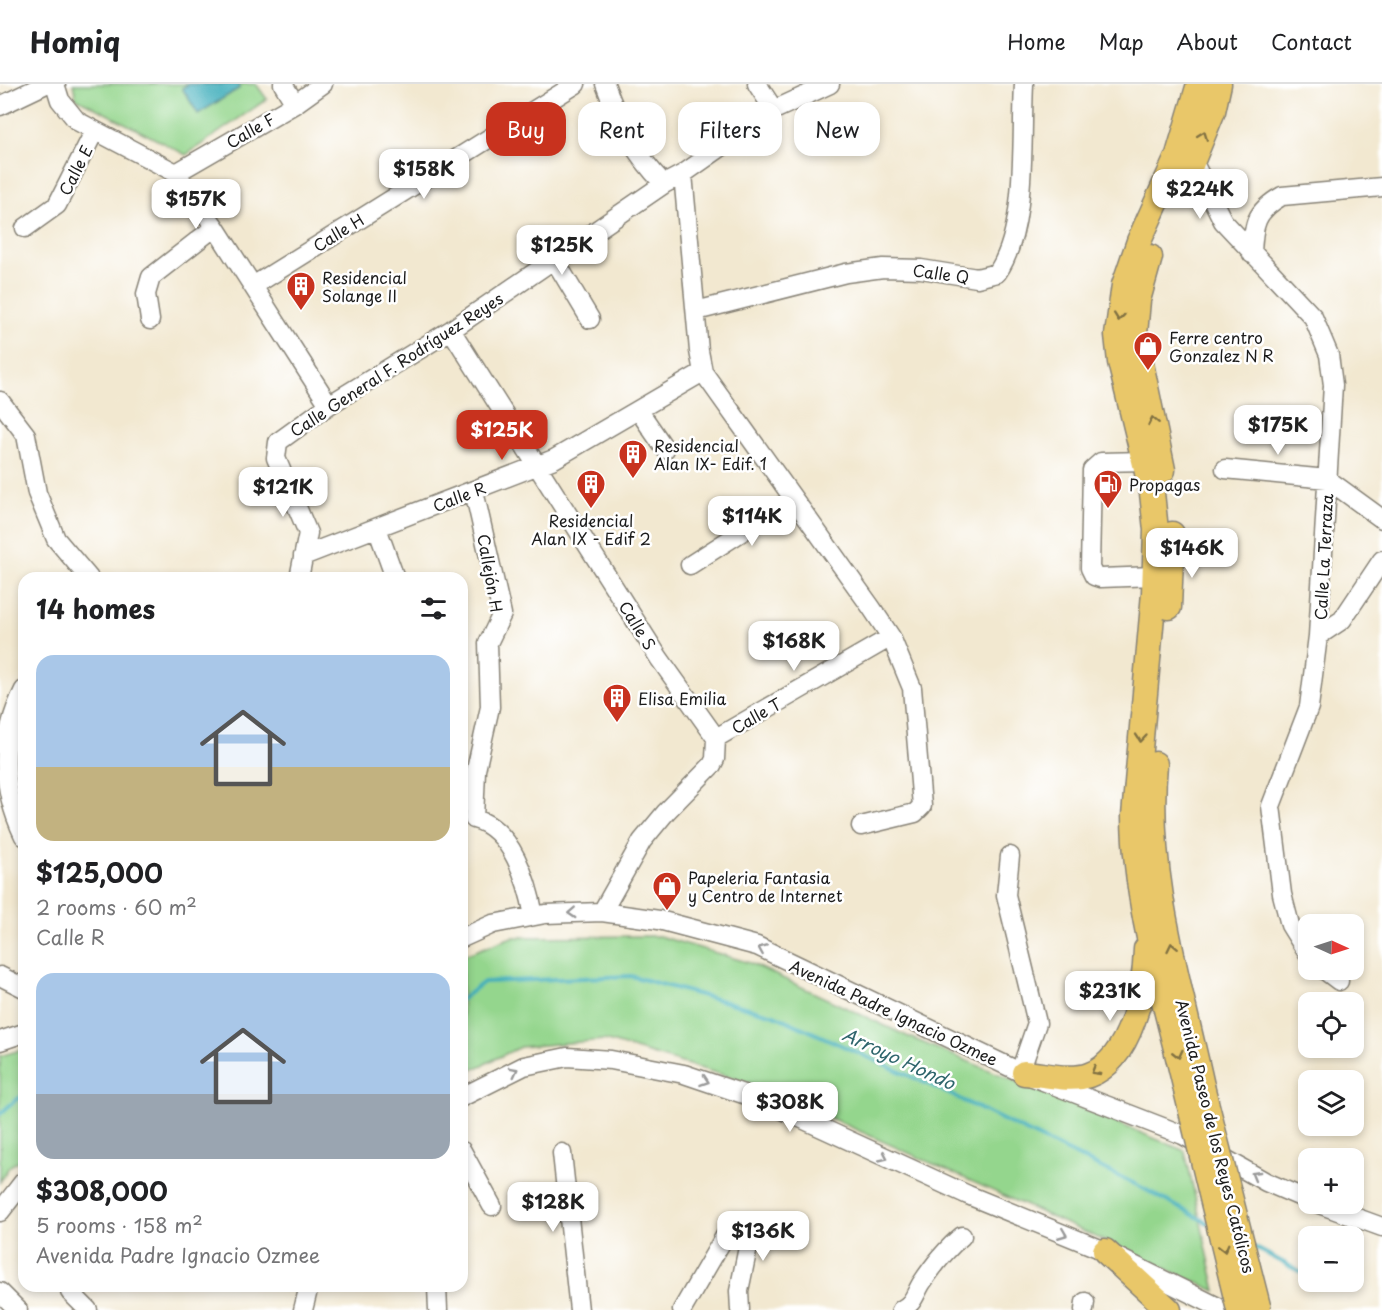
<!DOCTYPE html>
<html lang="en">
<head>
<meta charset="utf-8">
<style>
	body { margin:0; font-family:"Playpen Sans",sans-serif; background:#f6f6f6; color:#202124; height:100vh; display:flex; flex-direction:column; font-size:22px; white-space:nowrap }
	* { box-sizing:border-box; margin:0 }
	p { font-size:20px; color:#757577 }
	.icon { flex:none; width:33px; height:33px; fill:none; stroke:currentColor; stroke-width:2; stroke-linecap:round; stroke-linejoin:round }
	.map { position:relative; flex:1; overflow:hidden }
	.panel { position:absolute; left:18px; top:488px; width:450px; height:720px; display:flex; flex-direction:column; background:#fff; border-radius:18px; box-shadow:0 3px 9px #0003 }
	.panel>* { flex:none }
	.hud { position:absolute; left:486px; top:18px; width:570px; height:54px; display:flex; gap:12px }
	.needle { width:39px; rotate:93deg }
	.tools { position:absolute; left:1298px; top:830px; display:grid; gap:12px }
	.tools a { display:grid; place-items:center; width:66px; height:66px; border-radius:12px; background:#fff; box-shadow:0 3px 9px #0003; font-size:30px }
	.price { position:absolute; translate:-50% -51px; padding:0 14px; border-radius:12px; background:#fff; color:#222; font-size:20px; line-height:39px; filter:drop-shadow(0 2px 3px #0008) }
	.price::after { content:''; position:absolute; left:50%; top:36px; width:18px; height:14px; margin-left:-9px; background:inherit; clip-path:polygon(0 0,100% 0,50% 100%) }
	.price.on { background:#c8321e; color:#fff }
	ul { padding:0; list-style:none }
	li { display:grid; align-content:center; gap:12px; height:318px; padding:0 18px }
	li span { display:grid; place-items:center; height:186px; border-radius:18px; color:#555 }
	li>.icon { margin-inline-start:auto }
	span .icon { width:108px; height:108px; fill:#fffc; stroke-width:1 }
	li b { font-size:26px }
	h2 { display:flex; justify-content:space-between; align-items:center; height:72px; padding:0 18px; font-size:26px }
	.tag { padding:0 21px; border-radius:18px; background:#fff; box-shadow:0 3px 9px #0003; font-size:21px; line-height:54px }
	.tag.on { background:#c8321e; color:#fff }
	header { display:flex; align-items:center; gap:36px; box-sizing:border-box; height:84px; padding:0 30px; background:#fff; border-bottom:2px solid #e0e0e0 }
	header strong { font-size:28px }
	nav { display:flex; gap:33px; margin-inline-start:auto; font-size:21px }
	.map>svg:first-child { display:block }
	.green { fill:#94d68d; stroke:#587954; stroke-width:1.5 }
	.water { fill:#3faebb; stroke:#2e656c; stroke-width:1.5 }
	.lines { fill:none; stroke-linecap:round; stroke-linejoin:round }
	.stream { stroke:#3faebb; stroke-width:4 }
	.minor-casing { stroke:#878276; stroke-width:21 }
	.major-casing { stroke:#878276; stroke-width:27 }
	.minor { stroke:#fff; stroke-width:18 }
	.major { stroke:#e9c769; stroke-width:24 }
	.major-bridge-casing { stroke:#878276; stroke-width:27; stroke-linecap:butt }
	.major-bridge { stroke:#e9c769; stroke-width:24 }
	.oneway { stroke:#827242 }
	.oneway2 { stroke:#999 }
	.labels { text-anchor:middle; dominant-baseline:central; stroke-width:5; stroke-linejoin:round; paint-order:stroke }
	.street-label { font-size:16px; fill:#1c1c1c; stroke:#fff }
	.poi-label { font-size:16px; fill:#1c1c1c; stroke:#fff; text-anchor:start }
	.water-label { font-size:18px; font-style:italic; fill:#2e656c; stroke:#fff }
</style>
</head>
<body>
<header>
<strong>Homiq</strong>
<nav><a>Home</a><a>Map</a><a>About</a><a>Contact</a></nav>
</header>
<div class="map">
<svg width="1382" height="1226" viewBox="0 0 1382 1226">
	<rect width="100%" height="100%" fill="#fff"/>
	<filter id="ink" filterUnits="userSpaceOnUse"><feTurbulence type="fractalNoise" baseFrequency=".0167" numOctaves="2"/><feDisplacementMap in="SourceGraphic" scale="12" xChannelSelector="R" yChannelSelector="G"/><feConvolveMatrix kernelMatrix="1 2 1 2 8 2 1 2 1" color-interpolation-filters="sRGB"/></filter>
	<filter id="wash" filterUnits="userSpaceOnUse"><feTurbulence type="fractalNoise" baseFrequency=".008" numOctaves="4" result="noise"/><feDisplacementMap in="SourceGraphic" scale="24" xChannelSelector="R" yChannelSelector="G"/><feGaussianBlur stdDeviation="1.35" result="paint"/><feColorMatrix in="noise" values="0 0 0 0 0 0 0 0 0 0 0 0 0 0 0 0 0 1.4 0 .05"/><feComposite in="paint" operator="in"/></filter>
	<g filter="url(#wash)">
		<rect width="100%" height="100%" fill="#f2e8d0"/>
		<path class="green" d="M73 0H256L267 15 186 71 76 14Z
			M659 852 750 879 909 953 1185 1067 1216 1207 757 1001 604 956 520 963 462 991V872L512 853Z
			M24 965V1073L9 1083 0 1098V972Z"/>
		<path class="water" d="M189 0H238L240 4 198 30 182 4Z"/>
		<g class="lines">
			<path class="stream" d="M462 915 484 898 631 892 774 931 941 1006 1137 1101 1208 1139
				M0 1030 17 1015 24 1012
				M1252 1162 1301 1188"/>
		</g>
	</g>
	<g filter="url(#ink)">
		<g class="lines">
			<g class="minor-casing">
				<path id="minor" d="M55 0 60 16 77 37 176 89 215 143 329 321
					M283 0 295 20
					M605 0C620 41 633 68 664 100
					M757 0 774 26
					M0 22 46 0
					M1183 73 1192 78 1197 85 1223 137 1313 233 1329 271 1333 301 1318 552
					M176 89 295 20 323 0
					M683 90 699 267 703 288 871 523 891 553 912 604 922 722 915 729 861 742
					M25 144 57 121 94 48
					M1252 170C1253 141 1255 127 1282 112L1382 103
					M554 175 590 235
					M253 202 576 0
					M696 227 846 189 883 184 921 185 977 194 997 189C1028 145 1021 55 1024 0
					M150 236 146 210 151 193 215 143
					M451 246 659 574 716 654 715 675 712 681 666 728 642 757 602 828
					M0 317 26 351 37 409 56 455 89 494
					M639 327 665 365
					M1146 377 1101 378 1092 386 1090 484 1094 492 1100 494 1155 492
					M1225 385 1327 395 1382 435
					M474 407 502 530 488 559 490 623 476 686 474 735C512 744 528 799 534 832
					M377 444 395 494
					M303 472 554 375 703 288
					M690 481 793 415
					M299 494 308 449 276 374 278 358 329 321 451 246 664 100 683 90 774 26 830 0
					M24 606C0 654 0 702 24 752
					M716 654 891 553
					M1010 772 1006 811 1037 939 1020 988
					M462 854 493 840 545 830 602 828 659 836 757 862 1020 988 1183 1051 1266 1098 1308 1116
					M1308 870 1290 841 1282 810 1271 722 1309 623 1318 552 1342 536 1382 476
					M1323 885 1339 897
					M0 892 24 904
					M0 957 24 949
					M462 1013 524 982 567 973 611 976 684 990 761 1016 968 1111 1105 1167 1224 1226
					M462 1067 492 1122
					M562 1069 579 1226
					M1316 1119 1382 1143
					M0 1128 24 1097
					M437 1202 438 1226
					M0 1208 18 1226
					M70 1208 88 1226
					M303 1226 309 1202
					M682 1226 725 1152 743 1138 751 1140 752 1144 739 1207 740 1226
					M901 1226C914 1219 914 1212 921 1200 933 1182 946 1165 962 1152
					M1084 1226 1085 1218"/>
			</g>
			<g class="major-casing">
				<path id="major" d="M1191 81 1213 27 1219 0
					M1150 173 1138 216 1135 250 1163 386
					M1169 523 1172 450
					M1155 680C1145 790 1179 896 1202 1002
					M1024 989C1044 990 1070 998 1089 991 1131 976 1145 904 1146 865
					M1186 1006C1165 915 1135 825 1134 732L1154 509 1156 446 1152 409 1120 278 1117 251 1124 201 1139 157 1178 71 1199 0
					M1105 1167 1169 1226"/>
			</g>
			<use href="#minor" class="minor"/>
			<use href="#major" class="major"/>
			<g class="major-bridge-casing">
				<path id="major-bridge" d="M1202 1002 1259 1226
					M1186 1006 1239 1226"/>
			</g>
			<use href="#major-bridge" class="major-bridge"/>
		</g>
		<defs><path id="oneway-chevron" d="M-2-3.5L2.5 0L-2 3.5" fill="none" stroke-width="1.6" stroke-linecap="round" stroke-linejoin="round" transform="scale(1.5)"/></defs>
		<g class="oneway">
			<use href="#oneway-chevron" transform="translate(1203 51) rotate(-69)"/>
			<use href="#oneway-chevron" transform="translate(1119 233) rotate(96)"/>
			<use href="#oneway-chevron" transform="translate(1153 337) rotate(-102)"/>
			<use href="#oneway-chevron" transform="translate(1141 654) rotate(95)"/>
			<use href="#oneway-chevron" transform="translate(1172 863) rotate(-102)"/>
			<use href="#oneway-chevron" transform="translate(1178 970) rotate(77)"/>
			<use href="#oneway-chevron" transform="translate(1095 987) rotate(149)"/>
			<use href="#oneway-chevron" transform="translate(1224 1164) rotate(76)"/>
		</g>
		<g class="oneway2">
			<use href="#oneway-chevron" transform="translate(572 829) rotate(177)"/>
			<use href="#oneway-chevron" transform="translate(762 865) rotate(-157)"/>
			<use href="#oneway-chevron" transform="translate(514 987) rotate(-27)"/>
			<use href="#oneway-chevron" transform="translate(705 997) rotate(19)"/>
			<use href="#oneway-chevron" transform="translate(884 1073) rotate(25)"/>
			<use href="#oneway-chevron" transform="translate(1255 1091) rotate(-150)"/>
			<use href="#oneway-chevron" transform="translate(1063 1150) rotate(22)"/>
		</g>
	</g>
	<defs>
		<g id="building-pin" transform="scale(1.5)"><path d="M0 17L-7.5 6A9.5 9.5 0 1 1 7.5 6Z" fill="#c8321e" stroke="#fff"/><path d="M-4-6H4V6H1V3H-1V6H-4ZM-2.5-4.3h1.7v1.8h-1.7ZM.8-4.3h1.7v1.8H.8ZM-2.5-1h1.7V.8h-1.7ZM.8-1h1.7V.8H.8Z" fill="#fff"/></g>
		<g id="shop-pin" transform="scale(1.5)"><path d="M0 17L-7.5 6A9.5 9.5 0 1 1 7.5 6Z" fill="#c8321e" stroke="#fff"/><path d="M-5-2.5h2.3a2.7 3.5 0 0 1 5.4 0H5L5.5 6h-11ZM-1.5-2.5h3a1.5 2.3 0 0 0-3 0Z" fill="#fff"/></g>
		<g id="fuel-pin" transform="scale(1.5)"><path d="M0 17L-7.5 6A9.5 9.5 0 1 1 7.5 6Z" fill="#c8321e" stroke="#fff"/><path d="M-5.5-6h7V0h2V4h1.3V-2.5L3-4.5l.8-.8L6-3V5H2.5V1h-1V6h-7ZM-4.2-4.7v3.2H.2V-4.7Z" fill="#fff"/></g>
	</defs>
	<g fill-rule="evenodd">
		<use href="#building-pin" x="301" y="202"/>
		<use href="#shop-pin" x="1148" y="262"/>
		<use href="#building-pin" x="633" y="370"/>
		<use href="#building-pin" x="591" y="400"/>
		<use href="#fuel-pin" x="1108" y="400"/>
		<use href="#building-pin" x="617" y="614"/>
		<use href="#shop-pin" x="667" y="802"/>
	</g>
	<g class="labels">
		<g class="street-label">
			<text transform="translate(250 46) rotate(-30)">Calle F</text>
			<text transform="translate(75 86) rotate(-63)">Calle E</text>
			<text transform="translate(338 148) rotate(-32)">Calle H</text>
			<text transform="translate(941 189) rotate(8)">Calle Q</text>
			<text transform="translate(396 280) rotate(-33)">Calle General F. Rodríguez Reyes</text>
			<text transform="translate(459 412) rotate(-21)">Calle R</text>
			<text transform="translate(1323 473) rotate(-87)">Calle La Terraza</text>
			<text transform="translate(491 489) rotate(80)">Callejón H</text>
			<text transform="translate(638 541) rotate(58)">Calle S</text>
			<text transform="translate(756 631) rotate(-30)">Calle T</text>
			<text transform="translate(894 928) rotate(25)">Avenida Padre Ignacio Ozmee</text>
			<text transform="translate(1216 1052) rotate(76)">Avenida Paseo de los Reyes Católicos</text>
		</g>
		<g class="poi-label">
			<text x="322" y="193">Residencial<tspan x="322" dy="18">Solange II</tspan></text>
			<text x="1169" y="253">Ferre centro<tspan x="1169" dy="18">Gonzalez N R</tspan></text>
			<text x="654" y="361">Residencial<tspan x="654" dy="18">Alan IX- Edif. 1</tspan></text>
			<text x="1129" y="400">Propagas</text>
			<text x="591" y="436" text-anchor="middle">Residencial<tspan x="591" dy="18">Alan IX - Edif 2</tspan></text>
			<text x="638" y="614">Elisa Emilia</text>
			<text x="688" y="793">Papeleria Fantasia<tspan x="688" dy="18">y Centro de Internet</tspan></text>
		</g>
		<g class="water-label">
			<text transform="translate(899 974) rotate(25)">Arroyo Hondo</text>
		</g>
	</g>
</svg>
<div class="tools">
<a><svg class="needle" viewBox="-14 -14 28 28"><path d="M0-13l5 13h-10z" fill="#e53935"/><path d="M0 13l5-13h-10z" fill="#757577"/></svg></a>
<a><svg class="icon" aria-label="locate" viewBox="0 0 24 24"><circle cx="12" cy="12" r="6"/><path d="M12 2v4M12 18v4M2 12h4M18 12h4"/></svg></a>
<a><svg class="icon" aria-label="layers" viewBox="0 0 24 24"><path d="M12 4l9 5-9 5-9-5zM3 14l9 5 9-5"/></svg></a>
<a>+</a>
<a>−</a>
</div>
<b class="price" style="left:424px;top:116px">$158K</b>
<b class="price" style="left:1200px;top:136px">$224K</b>
<b class="price" style="left:196px;top:146px">$157K</b>
<b class="price" style="left:562px;top:192px">$125K</b>
<b class="price" style="left:1278px;top:372px">$175K</b>
<b class="price on" style="left:502px;top:377px">$125K</b>
<b class="price" style="left:283px;top:434px">$121K</b>
<b class="price" style="left:752px;top:463px">$114K</b>
<b class="price" style="left:1192px;top:495px">$146K</b>
<b class="price" style="left:794px;top:588px">$168K</b>
<b class="price" style="left:1110px;top:938px">$231K</b>
<b class="price" style="left:790px;top:1049px">$308K</b>
<b class="price" style="left:553px;top:1149px">$128K</b>
<b class="price" style="left:763px;top:1178px">$136K</b>
<div class="hud">
<a class="tag on">Buy</a>
<a class="tag">Rent</a>
<a class="tag">Filters</a>
<a class="tag">New</a>
</div>
<section class="panel">
<h2>14 homes<svg class="icon" aria-label="filters" viewBox="0 0 24 24"><path d="M4 7h16M4 17h16"/><circle cx="9" cy="7" r="2"/><circle cx="15" cy="17" r="2"/></svg></h2>
<ul>
<li><span style="background:linear-gradient(#a9c7e8 60%,#c2b280 0)"><svg class="icon" aria-label="home" viewBox="0 0 24 24"><path d="M3 11l9-7 9 7M6 9v11h12V9"/></svg></span><div><b>$125,000</b><p>2 rooms · 60 m²</p><p>Calle R</p></div></li>
<li><span style="background:linear-gradient(#a9c7e8 65%,#9aa5b1 0)"><svg class="icon" aria-label="home" viewBox="0 0 24 24"><path d="M3 11l9-7 9 7M6 9v11h12V9"/></svg></span><div><b>$308,000</b><p>5 rooms · 158 m²</p><p>Avenida Padre Ignacio Ozmee</p></div></li>
</ul>
</section>
</div>
</body>
</html>
